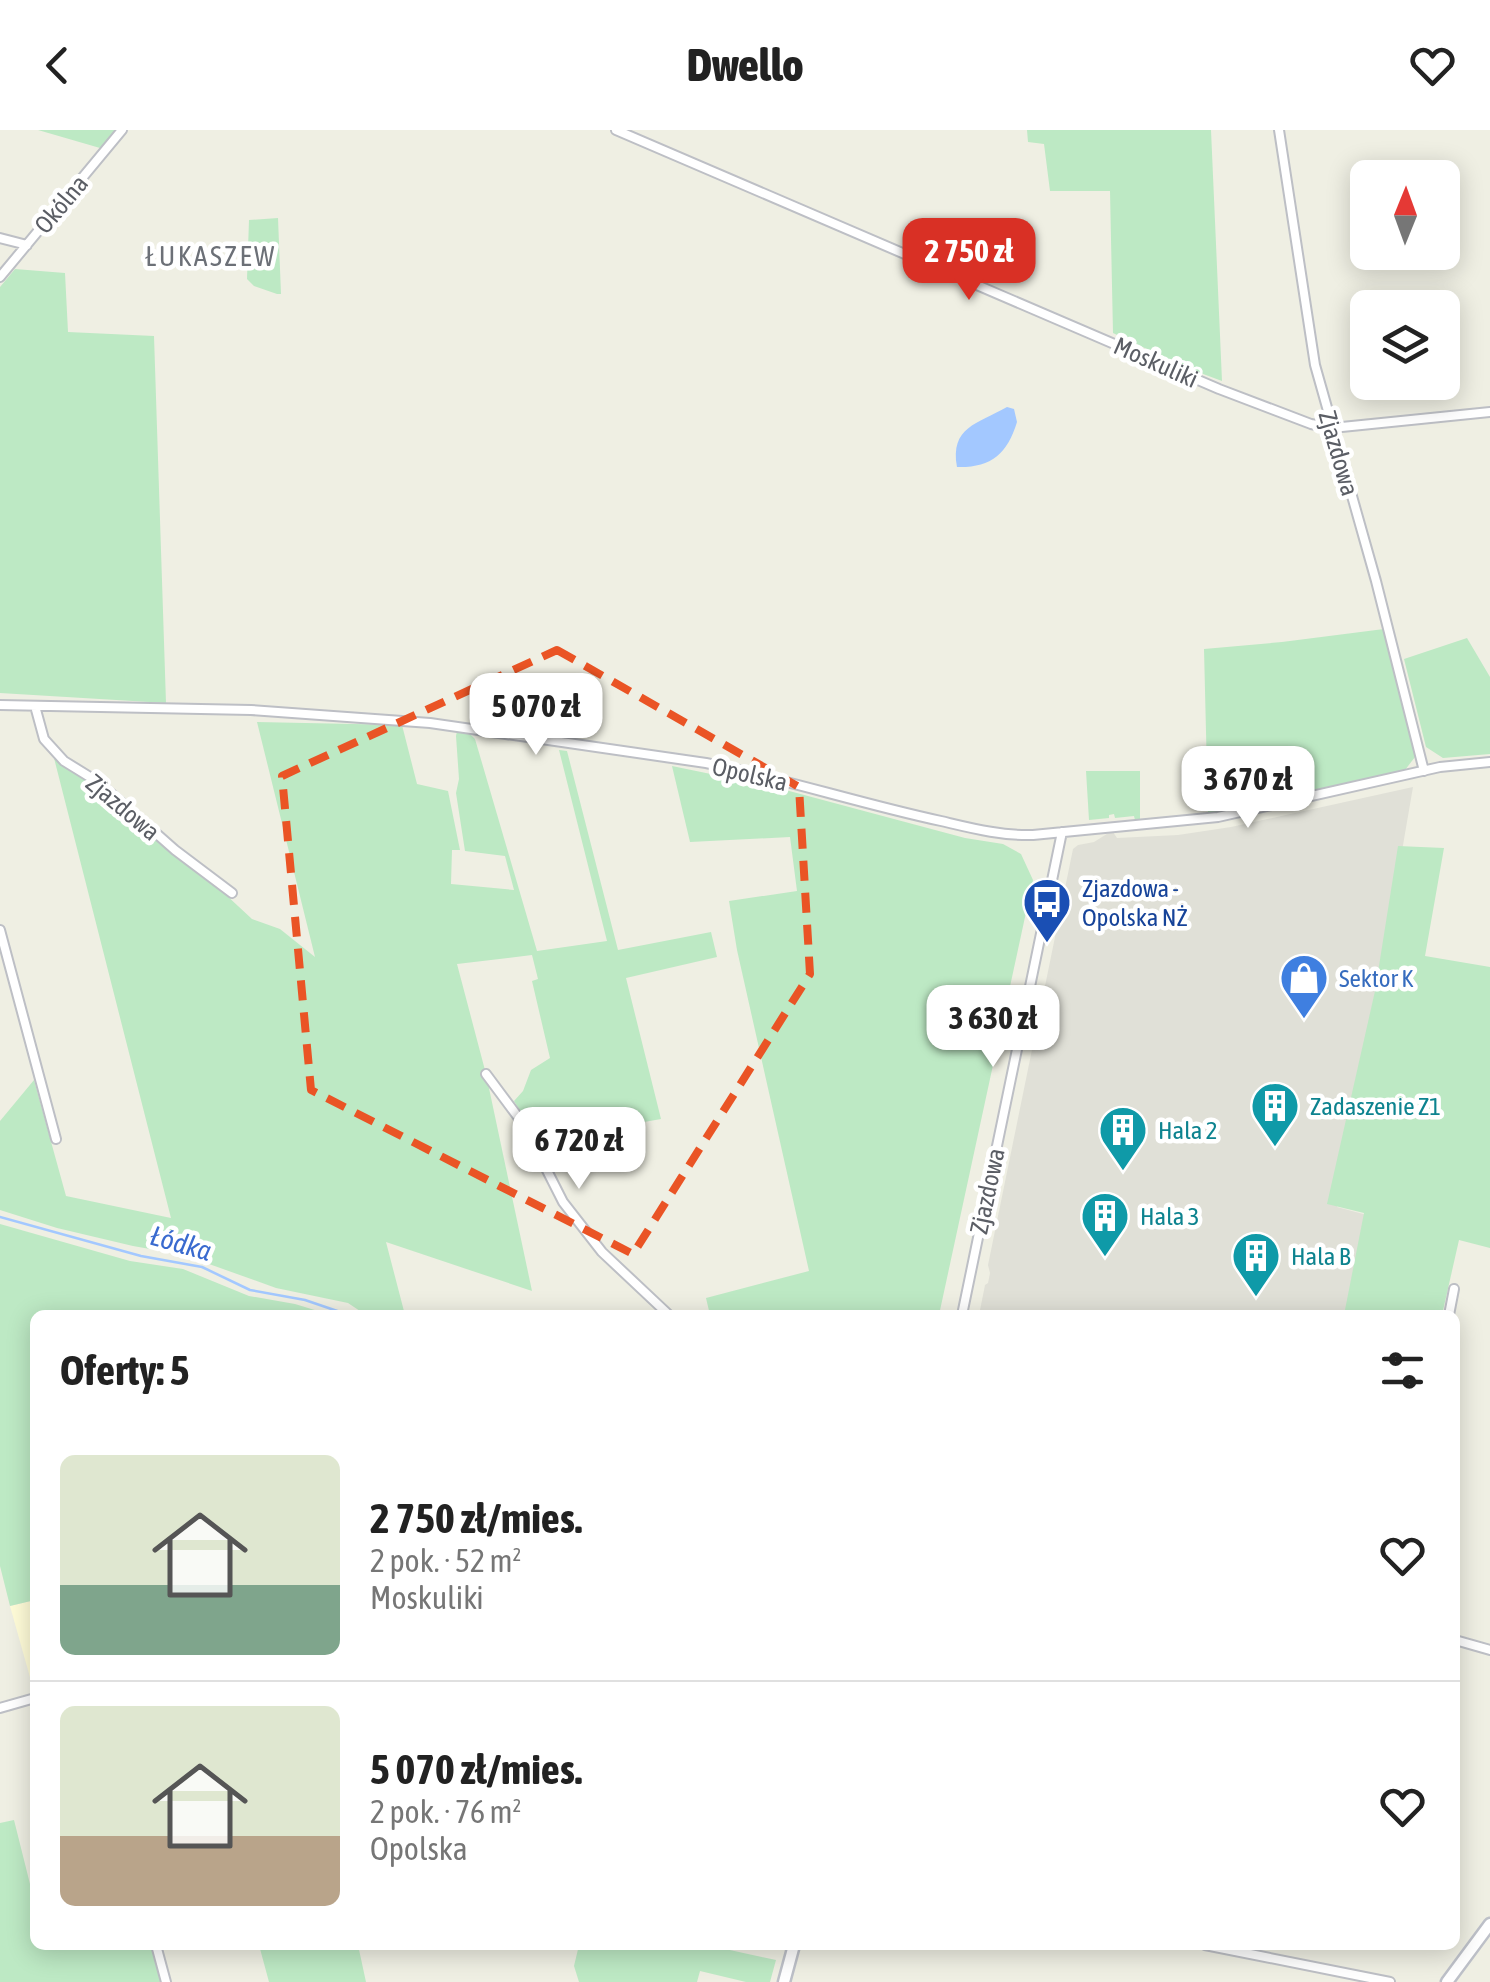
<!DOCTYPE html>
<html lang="pl">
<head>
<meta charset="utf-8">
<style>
	body { margin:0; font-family:"Asap Condensed",sans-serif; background:#f2f2f2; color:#222; height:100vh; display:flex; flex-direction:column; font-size:38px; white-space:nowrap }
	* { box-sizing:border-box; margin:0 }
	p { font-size:32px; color:#767676 }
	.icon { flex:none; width:55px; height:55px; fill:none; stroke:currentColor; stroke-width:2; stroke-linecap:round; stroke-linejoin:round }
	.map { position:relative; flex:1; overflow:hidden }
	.panel { position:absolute; left:30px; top:1180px; width:1430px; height:640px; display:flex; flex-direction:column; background:#fff; border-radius:15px; box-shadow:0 5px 25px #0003 }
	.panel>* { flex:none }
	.needle { width:65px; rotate:1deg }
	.tools { position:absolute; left:1350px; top:30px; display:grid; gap:20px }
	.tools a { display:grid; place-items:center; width:110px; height:110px; border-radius:15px; background:#fff; box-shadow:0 5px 25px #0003; font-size:50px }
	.price { position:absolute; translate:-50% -85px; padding:0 22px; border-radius:20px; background:#fff; color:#222; font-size:32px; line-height:65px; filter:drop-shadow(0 2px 5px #0008) }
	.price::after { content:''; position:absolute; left:50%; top:60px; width:30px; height:22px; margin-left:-15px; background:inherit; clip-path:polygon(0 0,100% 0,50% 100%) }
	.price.on { background:#d93025; color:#fff }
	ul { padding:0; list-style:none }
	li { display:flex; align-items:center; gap:30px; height:250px; padding:0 30px }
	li+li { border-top:2px solid #e0e0e0 }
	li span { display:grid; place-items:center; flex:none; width:280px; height:200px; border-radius:15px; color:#555 }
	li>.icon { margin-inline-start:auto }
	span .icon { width:120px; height:120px; fill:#fffc; stroke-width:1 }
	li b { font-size:42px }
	h2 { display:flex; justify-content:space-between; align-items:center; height:120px; padding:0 30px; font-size:42px }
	header { display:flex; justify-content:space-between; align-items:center; height:130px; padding:0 30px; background:#fff; font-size:45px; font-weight:800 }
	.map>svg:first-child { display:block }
	.commercial { fill:#fffcd8 }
	.industrial { fill:#e0e0d7 }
	.green { fill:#bde9c4 }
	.water { fill:#a3c8ff }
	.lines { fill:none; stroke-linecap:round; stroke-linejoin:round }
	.stream { stroke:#a3c8ff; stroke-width:2.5 }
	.street-casing { stroke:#bdbfc5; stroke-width:12 }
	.secondary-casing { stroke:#bdc0c8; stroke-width:15 }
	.street { stroke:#fff; stroke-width:8 }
	.secondary { stroke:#fff; stroke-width:10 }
	.marked { fill:none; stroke:#ea5425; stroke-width:8; stroke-dasharray:20 12; stroke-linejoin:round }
	.labels { text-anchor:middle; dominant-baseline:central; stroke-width:9; stroke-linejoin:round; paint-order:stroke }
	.street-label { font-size:25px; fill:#5b5e65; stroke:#fff }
	.transit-label { font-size:25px; fill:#164399; stroke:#fff; text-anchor:start }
	.shop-label { font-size:25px; fill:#366cbe; stroke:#fff; text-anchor:start }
	.culture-label { font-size:25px; fill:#0d838f; stroke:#fff; text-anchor:start }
	.neighbourhood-label { font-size:28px; letter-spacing:2.5px; fill:#6c7077; stroke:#fff }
	.water-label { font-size:28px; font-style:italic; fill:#396acf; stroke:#fff }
</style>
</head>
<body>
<header><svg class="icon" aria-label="back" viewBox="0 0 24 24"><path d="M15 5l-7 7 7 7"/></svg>Dwello<svg class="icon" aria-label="heart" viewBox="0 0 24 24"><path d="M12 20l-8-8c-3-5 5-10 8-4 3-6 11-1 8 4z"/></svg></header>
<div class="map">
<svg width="1490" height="1852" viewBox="0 0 1490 1852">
	<rect width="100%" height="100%" fill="#efefe3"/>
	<path class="commercial" d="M35 1470V1558H33L10 1476Z"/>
	<path class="industrial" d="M1413 657 1373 890 1337 1077 1367 1085 1345 1185H979L985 1155 988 1153 990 1143 988 1135 1073 719 1078 715 1094 712 1110 702H1113L1117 708 1178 705 1231 697Z"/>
	<path class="green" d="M38 0H116L100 18Z
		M1027 0H1211L1222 251 1187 238 1113 203 1110 61H1050L1044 14 1028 12Z
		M278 88 281 164H277L254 156 247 149 249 90Z
		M15 139 65 143 68 202 154 206 166 573 0 563V157Z
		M1384 499 1414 616 1415 627 1405 640 1208 684 1204 519 1282 512Z
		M1467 508 1490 547V624L1443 628 1426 617 1404 529Z
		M257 592 402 595 417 654 448 661 460 720H452L451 754 514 760 505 726 465 721 456 663 459 649 456 606 457 601 468 602 475 609 537 821 607 811 559 620 567 621 618 820 711 802 717 827 626 848 661 989 538 1011 514 971 523 961 531 940 550 928 532 851 538 849 532 825 457 834 486 944 532 1161 386 1112 405 1185H366L348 1173 276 1158 184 1125 133 1116 57 1098 0 1080V991L34 950 66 1066 171 1088 54 628 115 671 176 727 224 763 252 789 280 799 315 827Z
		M672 636 778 658 965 708 1003 714 1021 724 1033 750 939 1185H710L706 1168 809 1141 737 820 729 771 797 761 790 707 690 712Z
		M1086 641H1140V690H1135L1134 686 1115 688 1114 684 1109 685V688L1089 690Z
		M1398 716 1444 718 1425 826 1490 837V1118L1459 1110 1442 1185H1344L1364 1083 1327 1074 1375 861Z
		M0 1094 130 1131 183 1139 249 1166 295 1174 331 1185H35V1470L10 1476 0 1436Z
		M14 1690 35 1774V1815H154L164 1852H0V1693Z
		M259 1815H358L366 1852H269Z
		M579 1815H707L776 1830 770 1852H746L700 1841 697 1852H579L574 1836Z"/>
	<path class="water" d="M1007 277 1014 279 1017 292C1007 325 990 338 957 337 950 297 977 294 1007 277Z"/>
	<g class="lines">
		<path class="stream" d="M0 1087 141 1126 202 1137 250 1160 305 1170 349 1185"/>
		<g class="street-casing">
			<path id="street" d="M616 0 1219 259 1311 294 1332 298 1490 282
				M1279 0 1315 235 1376 451 1424 641
				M0 108 27 115
				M0 147 122 0
				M0 575 251 580 430 593 706 633C785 649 862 674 941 691 971 698 1001 706 1033 705L1218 687 1440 637 1490 632
				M35 576 44 609 64 631 98 652 175 720 232 763
				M0 800 56 1009
				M486 944 524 995 563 1072 602 1122 669 1185
				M962 1185 1062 702
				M1449 1185 1454 1159
				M1455 1510 1490 1520
				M0 1578 35 1568
				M156 1815 166 1852
				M1205 1815 1390 1852"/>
		</g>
		<g class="secondary-casing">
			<path id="secondary" d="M784 1852 794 1815
				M1447 1852 1490 1794"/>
		</g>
		<use href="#street" class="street"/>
		<use href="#secondary" class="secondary"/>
	</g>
	<path class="marked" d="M557 520 799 657 810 844 633 1124 311 960 282 646Z"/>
	<defs>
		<g id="bus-pin" transform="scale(2.5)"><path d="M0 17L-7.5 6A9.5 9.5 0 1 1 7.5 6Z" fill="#1a4fb4" stroke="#fff"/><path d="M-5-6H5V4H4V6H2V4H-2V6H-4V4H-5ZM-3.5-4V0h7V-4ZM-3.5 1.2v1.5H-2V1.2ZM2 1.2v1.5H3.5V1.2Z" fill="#fff"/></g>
		<g id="shop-pin" transform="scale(2.5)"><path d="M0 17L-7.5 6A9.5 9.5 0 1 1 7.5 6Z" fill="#3f7fe0" stroke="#fff"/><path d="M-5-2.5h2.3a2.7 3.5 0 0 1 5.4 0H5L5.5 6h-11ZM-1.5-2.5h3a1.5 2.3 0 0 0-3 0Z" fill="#fff"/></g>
		<g id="building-pin" transform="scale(2.5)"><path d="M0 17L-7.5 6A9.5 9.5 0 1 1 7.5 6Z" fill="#0f9aa8" stroke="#fff"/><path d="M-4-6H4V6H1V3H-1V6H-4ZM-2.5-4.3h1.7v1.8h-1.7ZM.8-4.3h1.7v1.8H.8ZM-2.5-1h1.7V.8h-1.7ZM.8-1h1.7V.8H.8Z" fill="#fff"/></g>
	</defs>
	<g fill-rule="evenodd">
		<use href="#bus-pin" x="1047" y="772"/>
		<use href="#shop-pin" x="1304" y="848"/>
		<use href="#building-pin" x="1275" y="976"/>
		<use href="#building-pin" x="1123" y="1000"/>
		<use href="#building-pin" x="1105" y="1086"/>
		<use href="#building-pin" x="1256" y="1126"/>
	</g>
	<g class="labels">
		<g class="street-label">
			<text transform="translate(61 74) rotate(-50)">Okólna</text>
			<text transform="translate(1156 232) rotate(24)">Moskuliki</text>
			<text transform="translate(1339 323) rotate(74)">Zjazdowa</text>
			<text transform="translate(750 644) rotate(13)">Opolska</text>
			<text transform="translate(123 677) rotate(40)">Zjazdowa</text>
			<text transform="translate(987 1061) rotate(-78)">Zjazdowa</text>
		</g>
		<g class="transit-label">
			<text x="1082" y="758">Zjazdowa -<tspan x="1082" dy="29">Opolska NŻ</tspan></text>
		</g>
		<g class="shop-label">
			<text x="1339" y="848">Sektor K</text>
		</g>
		<g class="culture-label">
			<text x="1310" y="976">Zadaszenie Z1</text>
			<text x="1158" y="1000">Hala 2</text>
			<text x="1140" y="1086">Hala 3</text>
			<text x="1291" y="1126">Hala B</text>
		</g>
		<g class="neighbourhood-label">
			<text x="211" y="126">ŁUKASZEW</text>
		</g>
		<g class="water-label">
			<text transform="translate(181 1113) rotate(16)">Łódka</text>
		</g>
	</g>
</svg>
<div class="tools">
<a><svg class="needle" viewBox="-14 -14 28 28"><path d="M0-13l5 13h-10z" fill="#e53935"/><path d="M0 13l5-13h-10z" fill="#767676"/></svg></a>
<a><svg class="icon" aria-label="layers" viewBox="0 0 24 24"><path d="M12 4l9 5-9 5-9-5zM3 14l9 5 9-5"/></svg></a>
</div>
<b class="price on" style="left:969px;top:173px">2 750 zł</b>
<b class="price" style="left:536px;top:628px">5 070 zł</b>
<b class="price" style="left:1248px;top:701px">3 670 zł</b>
<b class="price" style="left:993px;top:940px">3 630 zł</b>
<b class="price" style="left:579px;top:1062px">6 720 zł</b>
<section class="panel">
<h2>Oferty: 5<svg class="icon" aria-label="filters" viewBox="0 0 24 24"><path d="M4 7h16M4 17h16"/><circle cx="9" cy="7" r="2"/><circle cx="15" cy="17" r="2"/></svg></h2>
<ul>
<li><span style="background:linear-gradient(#dfe7d0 65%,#7fa58c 0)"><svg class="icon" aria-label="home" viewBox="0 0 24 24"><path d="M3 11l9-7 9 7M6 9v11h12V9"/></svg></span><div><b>2 750 zł/mies.</b><p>2 pok. · 52 m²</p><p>Moskuliki</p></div><svg class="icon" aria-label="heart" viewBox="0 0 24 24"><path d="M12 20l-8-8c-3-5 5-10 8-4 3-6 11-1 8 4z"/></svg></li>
<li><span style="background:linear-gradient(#dfe7d0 65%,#b9a48a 0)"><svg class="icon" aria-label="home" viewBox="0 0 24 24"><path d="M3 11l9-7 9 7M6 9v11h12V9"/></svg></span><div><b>5 070 zł/mies.</b><p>2 pok. · 76 m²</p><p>Opolska</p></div><svg class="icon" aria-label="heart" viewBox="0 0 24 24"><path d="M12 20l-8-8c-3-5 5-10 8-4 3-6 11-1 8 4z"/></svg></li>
</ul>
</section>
</div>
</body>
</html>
